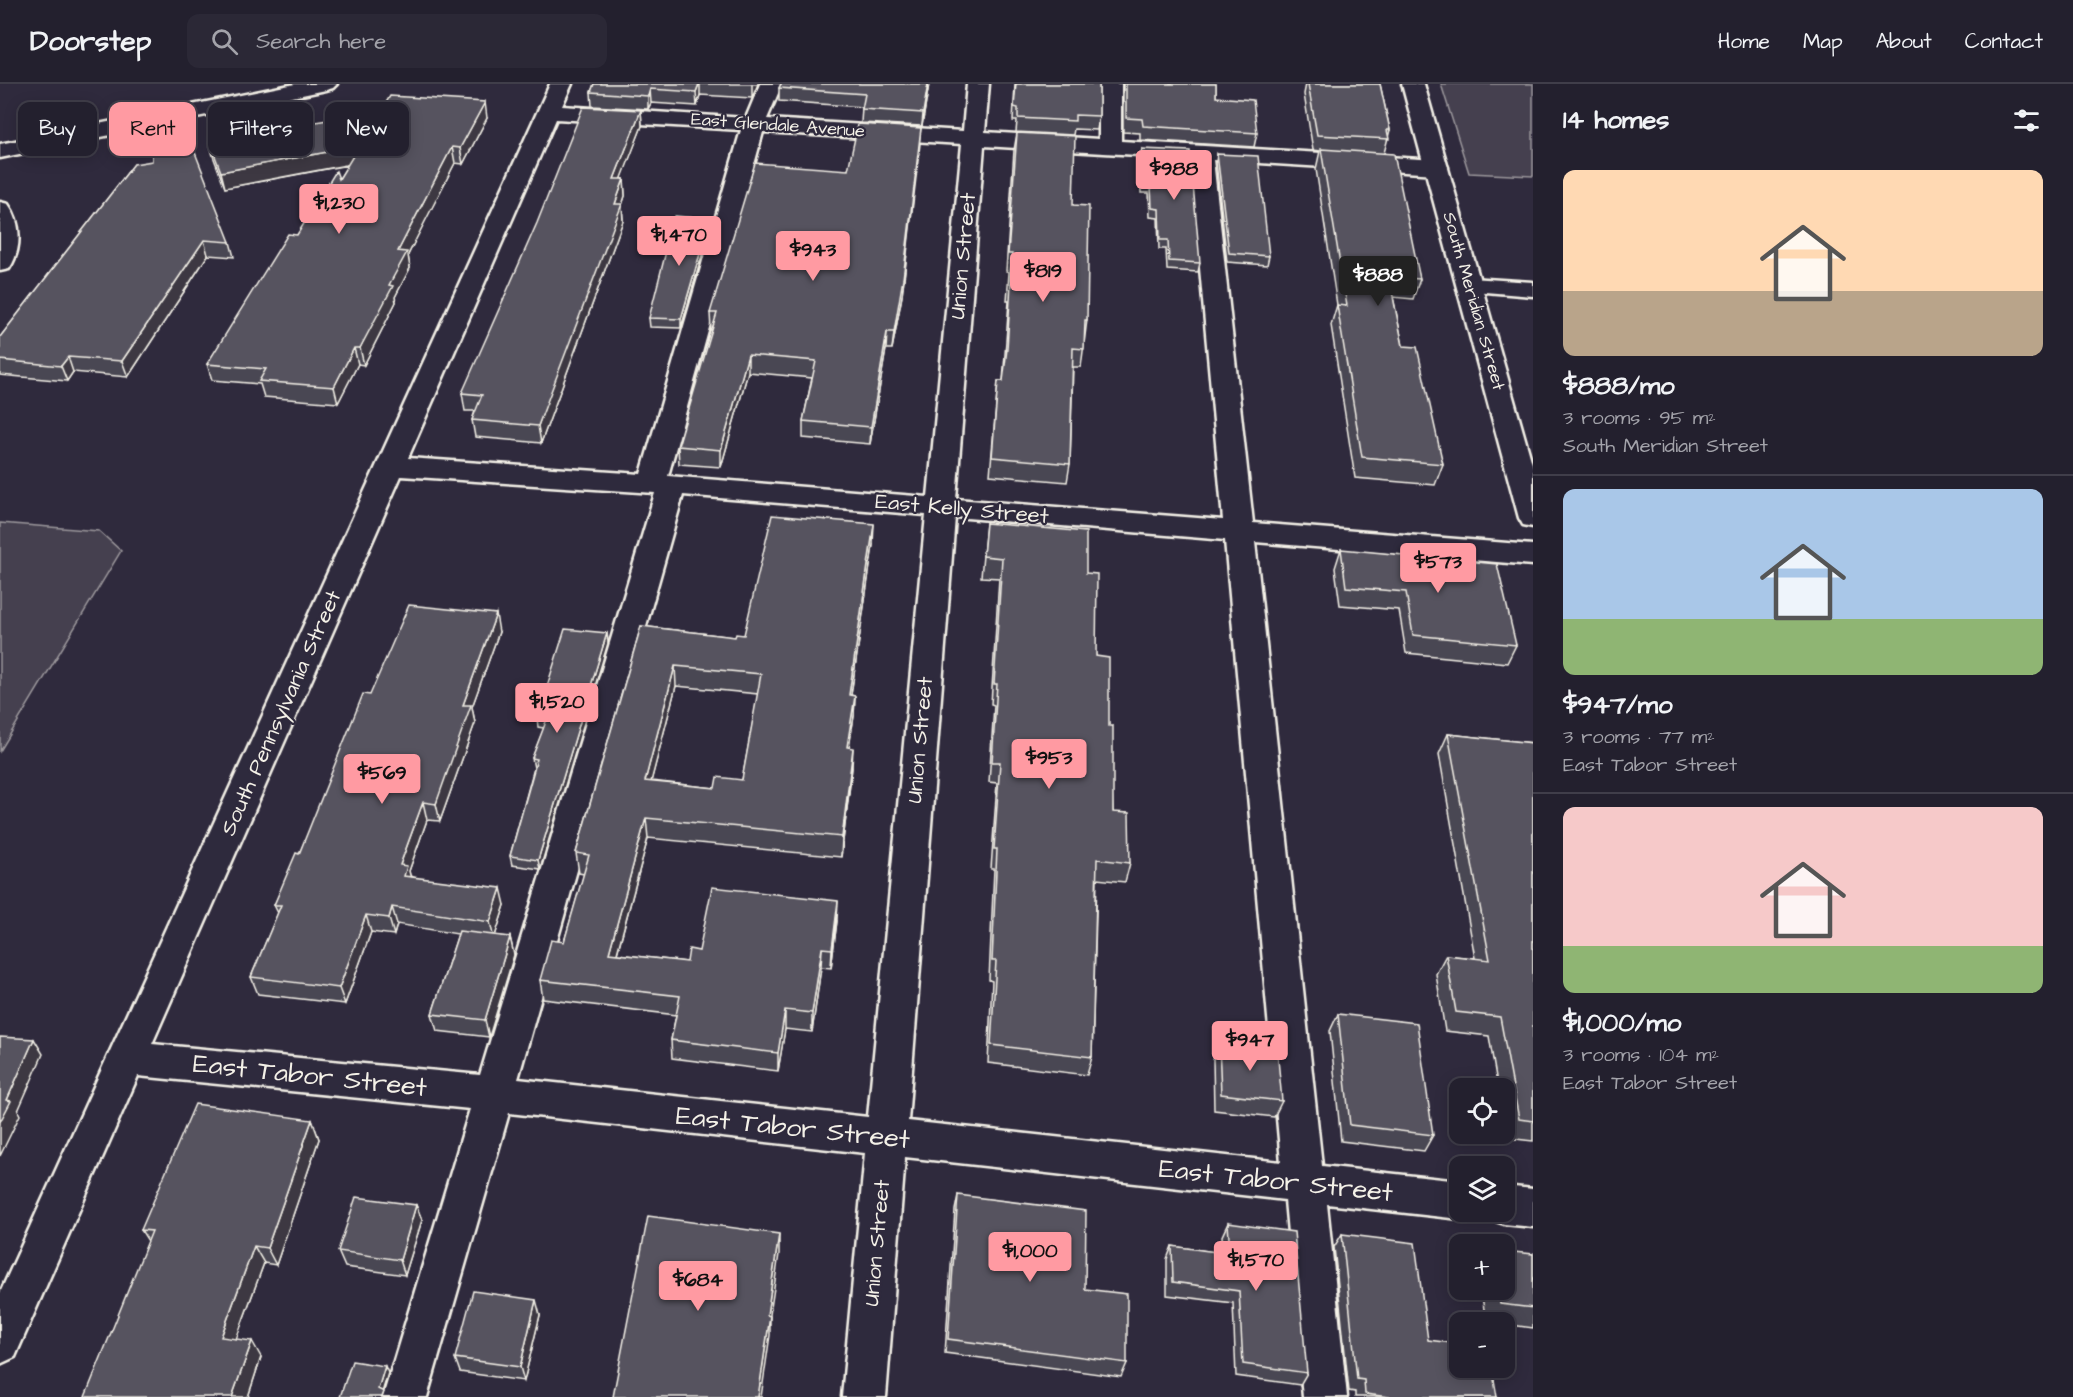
<!DOCTYPE html>
<html lang="en">
<head>
<meta charset="utf-8">
<style>
	body { margin:0; font-family:"Architects Daughter",sans-serif; background:#2b2836; color:#f1f3f6; height:100vh; display:flex; flex-direction:column; font-size:22px; white-space:nowrap }
	* { box-sizing:border-box; margin:0 }
	p { font-size:20px; color:#a3a3aa }
	.icon { flex:none; width:33px; height:33px; fill:none; stroke:currentColor; stroke-width:2; stroke-linecap:round; stroke-linejoin:round }
	.map { position:relative; flex:1; overflow:hidden }
	.drawer { display:flex; flex-direction:column; background:#23202e; width:540px }
	.drawer>* { flex:none }
	.top-card { position:absolute; left:18px; top:18px; width:570px; height:54px; display:flex; gap:12px }
	.buttons { position:absolute; left:1449px; top:994px; display:grid; gap:12px }
	.buttons a { display:grid; place-items:center; width:66px; height:66px; border-radius:12px; background:#23202e; box-shadow:0 3px 15px #0003,0 0 0 2px #403e4a; font-size:30px }
	.price { position:absolute; translate:-50% -51px; padding:0 14px; border-radius:6px; background:#ff9aa2; color:#111; font-size:20px; line-height:39px; filter:drop-shadow(0 2px 3px #0008) }
	.price::after { content:''; position:absolute; left:50%; top:36px; width:18px; height:14px; margin-left:-9px; background:inherit; clip-path:polygon(0 0,100% 0,50% 100%) }
	.price.active { background:#222; color:#fff }
	ul { padding:0; list-style:none }
	li { display:grid; align-content:center; gap:12px; height:318px; padding:0 30px }
	li+li { border-top:2px solid #403e4a }
	li span { display:grid; place-items:center; height:186px; border-radius:12px; color:#555 }
	li>.icon { margin-inline-start:auto }
	span .icon { width:108px; height:108px; fill:#fffc; stroke-width:1 }
	li b { font-size:26px }
	h2 { display:flex; justify-content:space-between; align-items:center; height:72px; padding:0 30px; font-size:26px }
	.tag { padding:0 21px; border-radius:12px; background:#23202e; box-shadow:0 3px 15px #0003,0 0 0 2px #403e4a; font-size:21px; line-height:54px }
	.tag.active { background:#ff9aa2; color:#111 }
	header { display:flex; align-items:center; gap:36px; box-sizing:border-box; height:84px; padding:0 30px; background:#23202e; border-bottom:2px solid #403e4a }
	header strong { font-size:28px }
	nav { display:flex; gap:33px; margin-inline-start:auto; font-size:21px }
	.search { width:420px; height:54px; background:#2b2836; display:flex; align-items:center; gap:15px; box-sizing:border-box; padding:0 21px; border-radius:12px; color:#a3a3aa; font-size:22px }
	main { display:flex; flex:1; min-height:0 }
	.map>svg:first-child { display:block }
	.green { fill:#454050; stroke:#9c989c; stroke-width:1.5 }
	.lines { fill:none; stroke-linecap:round; stroke-linejoin:round }
	.minor-casing { stroke:#f4f1e8; stroke-width:5 }
	.major-casing { stroke:#f4f1e8; stroke-width:5 }
	.minor { fill:#2f2a3d; fill-rule:evenodd }
	.major { fill:#2f2a3d; fill-rule:evenodd }
	.wall { fill:#4a4752; stroke:#f4f1e8; stroke-width:1.5; fill-rule:evenodd }
	.shaded-wall { fill:#3c3942; stroke:#f4f1e8; stroke-width:1.5 }
	.building { fill:#56525f; stroke:#f4f1e8; stroke-width:1.5; fill-rule:evenodd }
	.labels { text-anchor:middle; dominant-baseline:central; stroke-width:4.5; stroke-linejoin:round; paint-order:stroke }
	.far-street-label { font-size:18px; fill:#f4f1e8; stroke:#2f2a3d }
	.street-label { font-size:22px; fill:#f4f1e8; stroke:#2f2a3d }
	.near-street-label { font-size:27px; fill:#f4f1e8; stroke:#2f2a3d }
</style>
</head>
<body>
<header>
<strong>Doorstep</strong>
<div class="search"><svg class="icon" aria-label="search" viewBox="0 0 24 24"><circle cx="10" cy="10" r="6"/><path d="M15 15l6 6"/></svg>Search here</div>
<nav><a>Home</a><a>Map</a><a>About</a><a>Contact</a></nav>
</header>
<main>
<div class="map">
<svg width="1533" height="1313" viewBox="0 0 1533 1313">
	<rect width="100%" height="100%" fill="#2f2a3d"/>
	<filter id="ink" filterUnits="userSpaceOnUse"><feTurbulence type="fractalNoise" baseFrequency=".0167" numOctaves="2"/><feDisplacementMap in="SourceGraphic" scale="12" xChannelSelector="R" yChannelSelector="G"/><feConvolveMatrix kernelMatrix="1 2 1 2 8 2 1 2 1" color-interpolation-filters="sRGB"/></filter>
	<g filter="url(#ink)">
		<path class="green" d="M1441 0H1533V92L1469 89Z
			M0 439 99 447 121 467 0 667Z"/>
		<g class="lines">
			<g class="minor-casing">
				<path id="minor" d="M295 0H337L333 4 326 6 0 74V60Z
					M550 0H572L562 22 746 34 760 0H782L767 35 963 47 967 0H989L985 48 1099 55V0H1121V57L1437 76 1445 78 1448 83 1445 88 1437 90 1213 76 1253 439 1533 461V481L1255 458 1322 1082 1460 1097V1128H1475L1460 1135 1327 1120 1347 1313H1303L1285 1116 905 1073 886 1313H842L865 1069 509 1029 427 1313H383L470 1025 138 992 15 1273 0 1280V1209ZM556 35 741 46 641 390 408 374ZM763 48 962 60 928 413 668 392ZM984 62 1190 74 1223 436 956 415ZM401 392 655 409 480 991 152 960ZM683 411 926 431 868 1033 518 995ZM955 433 1225 456 1281 1078 908 1037Z
					M0 118 8 120C22 139 22 166 9 185L0 187Z
					M1470 194 1533 198V212L1461 206 1458 201 1461 196Z
					M1504 1102 1533 1105V1143L1504 1140 1489 1135 1486 1128H1504Z"/>
			</g>
			<g class="major-casing">
				<path id="major" d="M1402 0H1424L1533 383V443L1523 441 1519 434Z"/>
			</g>
			<use href="#minor" class="minor"/>
			<use href="#major" class="major"/>
		</g>
		<path class="wall" d="M594 0H758L752 14 700 11 697 22 651 19 648 25 592 22 591 8Z
			M781 0H929L922 42 861 39 862 23 779 17V4Z
			M1015 0H1099V32L1097 46 1074 45 1073 51 1016 48 1017 37H1013Z
			M1123 0H1216V13L1257 49 1254 63 1140 56V49L1123 48Z
			M1306 0H1380L1390 46 1384 69 1420 195 1413 215 1393 213 1403 262 1443 380 1435 401 1355 394 1331 241 1337 221 1316 85 1320 67 1313 66 1304 10Z
			M641 26 642 42 621 95H624L625 112 622 121 623 137 541 359 475 353 472 336 475 327H465L462 309Z
			M487 34 463 80 455 79 418 150 408 171 410 184 395 213 396 218 364 281 358 280 338 319 264 313 260 300 212 296 207 280 297 151 339 95 348 81 225 104 213 72 209 56Z
			M1017 49 1073 121 1087 236 1081 283H1073L1070 380 1067 398 990 391 998 297H1003L1004 283 1009 217H1007L1009 188 1006 187 1014 66Z
			M920 60 902 212 892 265H886L870 360 803 354V337L812 294 748 288 721 383 679 380 678 362 713 246H711L710 229 848 86Z
			M1142 65 1200 179 1198 188 1167 186 1166 165H1159L1158 134 1150 133 1149 109H1141L1140 73Z
			M1217 70 1269 172 1267 181 1227 178 1216 78Z
			M134 80 230 158 234 173 208 171 128 293 73 288 67 297 0 291V253Z
			M710 135V144L681 244 650 243 649 234Z
			M986 439 1086 489 1096 572 1109 642 1113 728 1130 779 1125 798 1097 795 1092 973 1087 991 988 979 992 897 989 896 994 785H991L997 699 989 698 994 621 991 620 999 494 981 493Z
			M873 461 851 611 855 612 854 632 849 663 852 684 841 773 648 754 617 870 687 878 699 867 837 837 831 884 821 883 812 948 785 945 778 987 672 974 671 956 676 931 543 915 540 896 564 858 584 790 579 789 576 769 641 542 735 553 744 551ZM676 602 758 610 742 696 715 704 651 697Z
			M1341 465 1516 561 1507 579 1406 569 1399 526 1340 521 1335 484Z
			M499 548 472 623 475 639 440 737 427 736 409 787 410 792 505 821 495 852 510 853 514 871 489 953 437 947 432 930 458 850 397 840 394 851 371 848 345 920 258 910 251 893 278 829 274 821 299 770 370 611Z
			M607 549 608 559 540 785 512 781 510 772 534 684 532 674 544 644 538 643 537 634Z
			M1448 650 1533 659V1057L1507 1054 1504 1041V1005H1498L1489 952 1445 947 1436 890 1446 871 1475 874 1439 670Z
			M1338 930 1433 1051 1424 1067 1341 1057 1330 947Z
			M1219 959 1282 1017 1274 1033 1214 1026 1213 975Z
			M312 1036 319 1055 276 1181 264 1179 236 1255 261 1273 248 1313 141 1146Z
			M958 1111 1085 1205 1127 1279 1121 1293 945 1269 955 1126Z
			M416 1121 422 1136 405 1191 345 1183 338 1167Z
			M1228 1139 1307 1289 1300 1301 1236 1292 1233 1219 1167 1211V1175L1172 1162 1223 1169 1222 1152Z
			M1342 1150 1428 1256 1497 1313H1355V1308L1349 1307 1334 1163Z
			M1533 1170V1244L1504 1240V1239L1486 1238 1481 1206H1504Z
			M540 1231 524 1297 460 1288 455 1274Z"/>
		<path class="shaded-wall" d="M699 0H700V11L697 22 696 8Z
			M752 0H758L752 14Z
			M928 0H929L922 42 923 29Z
			M650 5 651 19 648 25V12Z
			M485 18 487 34 463 80 460 64Z
			M641 26 642 42 615 112 614 95Z
			M921 44 902 212 892 265 894 248Z
			M359 62 362 78 225 104 221 88Z
			M452 63 455 79 408 171 410 184 395 213 396 218 364 281 360 264 389 201 398 167Z
			M624 95 625 112 622 121 623 137 541 359 538 342 615 120Z
			M710 135V144L681 244V235Z
			M204 156 208 171 128 293 122 277Z
			M887 248 886 265 870 360 871 343Z
			M354 264 358 280 338 319 334 303Z
			M748 271V288L721 383V366Z
			M68 273 73 288 67 297 61 282Z
			M874 440 873 461 848 631 849 611Z
			M496 530 499 548 472 623 475 639 440 737 436 720 463 621Z
			M607 549 608 559 540 785 538 776Z
			M675 582 676 602 646 717 645 697Z
			M855 612 854 632 846 683 847 663Z
			M853 664 852 684 841 773 842 753Z
			M423 718 427 736 409 787 412 799 409 809 400 781Z
			M646 734 648 754 612 888 609 869Z
			M501 804 505 821 494 855 490 838Z
			M838 817 837 837 831 884 832 865Z
			M392 823 397 840 394 851 389 834Z
			M366 831 371 848 345 920 339 904Z
			M510 853 514 871 489 953 485 936Z
			M822 864 821 883 812 948V929Z
			M785 926V945L778 987V969Z
			M34 955 43 970 18 1027 20 1031 0 1072V1038L7 1016Z
			M312 1036 319 1055 276 1181 267 1164Z
			M416 1121 422 1136 405 1191 400 1176Z
			M779 1150V1170L767 1251V1231Z
			M254 1162 264 1179 231 1269 221 1253Z
			M536 1216 540 1231 524 1297 520 1283Z
			M770 1232V1251L761 1313H758Z
			M252 1257 261 1273 248 1313H232Z
			M385 1282 388 1289 381 1312 378 1305Z"/>
		<path class="building" d="M594 0H699L696 8 650 5 648 12 591 8Z
			M781 0H928L923 29 862 25 865 10 779 4Z
			M1016 0H1099V32L1075 31V37L1018 34V24L1014 23Z
			M1126 0H1216V13L1253 16 1257 49 1143 42 1142 35 1126 34Z
			M1308 0H1380L1390 46H1387L1389 55 1317 51Z
			M390 12 485 18 460 64 452 63 415 134 398 167 407 168 389 201 393 202 360 264H354L334 303 259 297 266 285 207 280 288 150 297 151 336 87 339 95 359 62 221 88 209 56 381 27Z
			M583 23 641 26 614 95H624L615 120H622L538 342 472 336 482 311 462 309 537 139Z
			M858 40 921 44 903 195 894 248H887L871 343 803 337 816 277 748 271 721 366 678 362 717 229H710L755 79 848 86Z
			M1017 49 1075 52 1073 121 1089 122 1087 236H1085L1084 265 1073 264 1070 380 992 373 998 297H1003L1007 265 1011 199H1009L1012 170H1008Z
			M1142 65 1190 67 1200 179 1169 177 1168 156H1160L1159 125 1152 124 1151 101 1143 100Z
			M1321 65 1394 70 1420 195 1389 193 1403 262 1417 263 1443 380 1362 373 1337 221 1347 222Z
			M194 66 230 158 204 156 122 277 68 273 61 282 0 276V253L134 80 152 77V70Z
			M1217 70 1258 72 1269 172 1229 169Z
			M675 132 710 135 681 235 649 234Z
			M772 431 874 440 849 611 855 612 847 663 853 664 842 753 646 734 609 869 687 878 689 865 699 867 712 803 838 817 832 865 822 864 812 929 785 926 778 969 671 956 680 912 540 896 551 856 564 858 589 771 576 769 641 542 735 553 736 550 744 551ZM675 582 761 590 742 696 717 693 715 704 645 697Z
			M986 439 1086 448V489L1097 490 1096 572 1109 574V642H1113V728L1129 729 1130 779 1097 775 1092 973 991 961 996 877H992L997 765H994L1000 678H992L997 600H994L1002 474 983 472Z
			M1341 465 1497 480 1516 561 1413 551 1406 508 1346 503Z
			M409 521 496 530 463 621H471L436 720 423 718 400 781 407 782 404 792 501 804 490 838 392 823 389 834 366 831 339 904 251 893 281 821H274L296 769 299 770 363 610 370 611Z
			M565 545 607 549 538 776 510 772 537 675 532 674 547 635 537 634Z
			M1448 650 1533 659V1037L1519 1035 1500 933 1456 928 1446 871 1490 876Z
			M459 847 510 853 485 936 432 930Z
			M1338 930 1417 939 1433 1051 1350 1041Z
			M0 953 34 955 7 1016 11 1017 0 1038Z
			M1219 959 1277 965 1282 1017 1221 1010Z
			M195 1020 312 1036 267 1164 254 1162 221 1253 252 1257 232 1313H85L152 1147 141 1146Z
			M958 1111 1086 1127 1085 1205 1127 1210V1279L948 1255Z
			M356 1113 416 1121 400 1176 338 1167Z
			M648 1132 779 1150 767 1231 770 1232 758 1313H613Z
			M1228 1139 1294 1148 1307 1289 1243 1280 1239 1207 1173 1198 1172 1162 1230 1170Z
			M1342 1150 1415 1159 1428 1256 1460 1260V1284H1492L1497 1313H1390L1365 1310 1364 1296 1357 1295Z
			M1504 1167 1533 1170V1224L1500 1220 1498 1206H1504Z
			M473 1207 536 1216 520 1283 455 1274Z
			M352 1277 385 1282 378 1305 384 1308 382 1313H340Z"/>
	</g>
	<g class="labels">
		<g class="far-street-label">
			<text transform="translate(778 41) rotate(4)">East Glendale Avenue</text>
			<text transform="translate(1474 217) rotate(74)">South Meridian Street</text>
		</g>
		<g class="street-label">
			<text transform="translate(963 172) rotate(-85)">Union Street</text>
			<text transform="translate(962 425) rotate(5)">East Kelly Street</text>
			<text transform="translate(281 629) rotate(-66)">South Pennsylvania Street</text>
			<text transform="translate(920 656) rotate(-85)">Union Street</text>
			<text transform="translate(877 1159) rotate(-85)">Union Street</text>
		</g>
		<g class="near-street-label">
			<text transform="translate(310 992) rotate(6)">East Tabor Street</text>
			<text transform="translate(793 1044) rotate(6)">East Tabor Street</text>
			<text transform="translate(1276 1097) rotate(6)">East Tabor Street</text>
		</g>
	</g>
</svg>
<div class="buttons">
<a><svg class="icon" aria-label="locate" viewBox="0 0 24 24"><circle cx="12" cy="12" r="6"/><path d="M12 2v4M12 18v4M2 12h4M18 12h4"/></svg></a>
<a><svg class="icon" aria-label="layers" viewBox="0 0 24 24"><path d="M12 4l9 5-9 5-9-5zM3 14l9 5 9-5"/></svg></a>
<a>+</a>
<a>−</a>
</div>
<b class="price" style="left:1174px;top:117px">$988</b>
<b class="price" style="left:339px;top:151px">$1,230</b>
<b class="price" style="left:679px;top:183px">$1,470</b>
<b class="price" style="left:813px;top:198px">$943</b>
<b class="price" style="left:1043px;top:219px">$819</b>
<b class="price active" style="left:1378px;top:223px">$888</b>
<b class="price" style="left:1438px;top:510px">$573</b>
<b class="price" style="left:557px;top:650px">$1,520</b>
<b class="price" style="left:1049px;top:706px">$953</b>
<b class="price" style="left:382px;top:721px">$569</b>
<b class="price" style="left:1250px;top:988px">$947</b>
<b class="price" style="left:1030px;top:1199px">$1,000</b>
<b class="price" style="left:1256px;top:1208px">$1,570</b>
<b class="price" style="left:698px;top:1228px">$684</b>
<div class="top-card">
<a class="tag">Buy</a>
<a class="tag active">Rent</a>
<a class="tag">Filters</a>
<a class="tag">New</a>
</div>
</div>
<section class="drawer">
<h2>14 homes<svg class="icon" aria-label="filters" viewBox="0 0 24 24"><path d="M4 7h16M4 17h16"/><circle cx="9" cy="7" r="2"/><circle cx="15" cy="17" r="2"/></svg></h2>
<ul>
<li><span style="background:linear-gradient(#ffd9b3 65%,#b9a48a 0)"><svg class="icon" aria-label="home" viewBox="0 0 24 24"><path d="M3 11l9-7 9 7M6 9v11h12V9"/></svg></span><div><b>$888/mo</b><p>3 rooms · 95 m²</p><p>South Meridian Street</p></div></li>
<li><span style="background:linear-gradient(#a9c7e8 70%,#8fb573 0)"><svg class="icon" aria-label="home" viewBox="0 0 24 24"><path d="M3 11l9-7 9 7M6 9v11h12V9"/></svg></span><div><b>$947/mo</b><p>3 rooms · 77 m²</p><p>East Tabor Street</p></div></li>
<li><span style="background:linear-gradient(#f6c9c9 75%,#8fb573 0)"><svg class="icon" aria-label="home" viewBox="0 0 24 24"><path d="M3 11l9-7 9 7M6 9v11h12V9"/></svg></span><div><b>$1,000/mo</b><p>3 rooms · 104 m²</p><p>East Tabor Street</p></div></li>
</ul>
</section>
</main>
</body>
</html>
